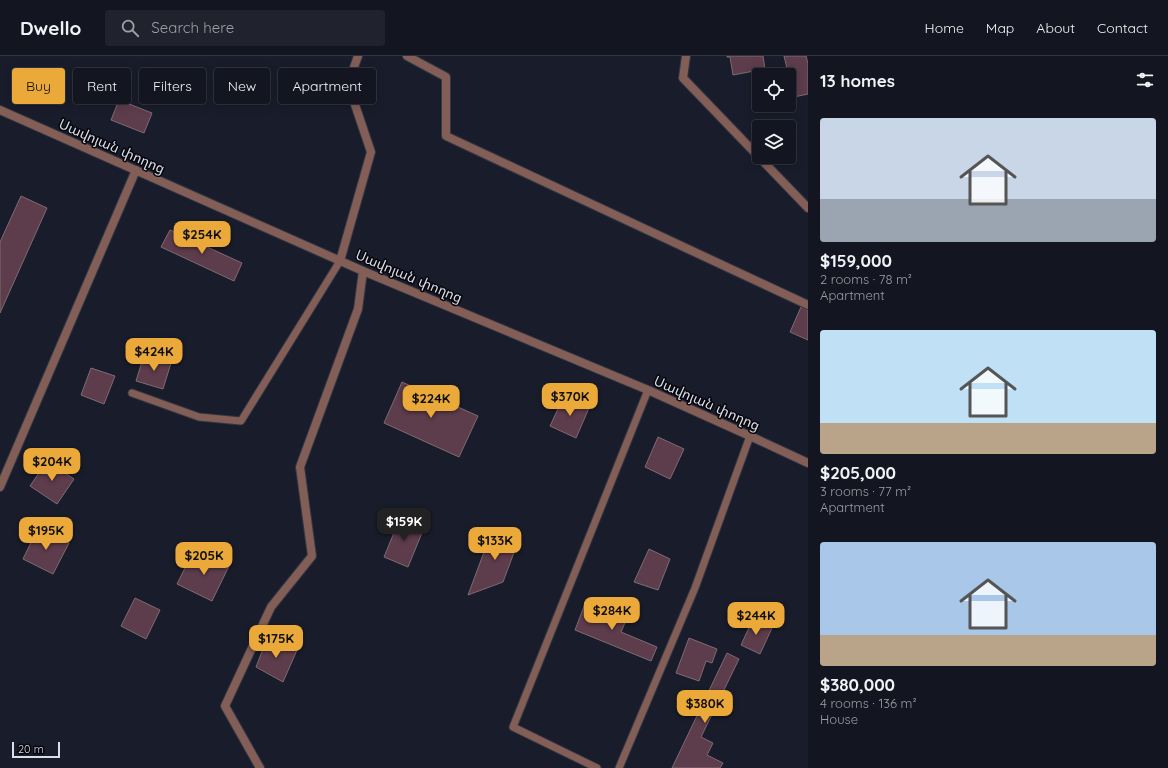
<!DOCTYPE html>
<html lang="en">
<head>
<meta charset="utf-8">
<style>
	body { margin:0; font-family:Quicksand,"Noto Sans Armenian",sans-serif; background:#20222d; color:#f1f3f6; height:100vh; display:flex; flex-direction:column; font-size:15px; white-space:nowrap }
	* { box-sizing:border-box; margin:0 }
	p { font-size:13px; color:#9d9fa5 }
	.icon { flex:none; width:22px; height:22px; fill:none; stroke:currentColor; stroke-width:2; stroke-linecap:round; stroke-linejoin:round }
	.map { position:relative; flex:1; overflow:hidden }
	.sheet { display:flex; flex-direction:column; background:#131520; width:360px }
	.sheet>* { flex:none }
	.top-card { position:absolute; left:12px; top:12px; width:380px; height:36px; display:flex; gap:8px }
	.fabs { position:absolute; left:752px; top:12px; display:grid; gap:8px }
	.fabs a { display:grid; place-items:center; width:44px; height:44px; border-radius:4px; background:#131520; box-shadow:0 2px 10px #0003,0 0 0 1px #32343e; font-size:20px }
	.scale { position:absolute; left:12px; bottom:10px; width:48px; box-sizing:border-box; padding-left:4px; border:2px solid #dadce6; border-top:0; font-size:11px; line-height:14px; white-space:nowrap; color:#dadce6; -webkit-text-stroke:3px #06070d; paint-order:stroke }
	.price { position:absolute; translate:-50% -34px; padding:0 9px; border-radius:8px; background:#eba93a; color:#111; font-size:13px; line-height:26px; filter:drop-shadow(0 1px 2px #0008) }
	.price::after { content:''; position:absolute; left:50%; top:24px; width:12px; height:9px; margin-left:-6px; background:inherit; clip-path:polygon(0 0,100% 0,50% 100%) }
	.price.active { background:#222; color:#fff }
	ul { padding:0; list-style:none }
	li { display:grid; align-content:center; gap:8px; height:212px; padding:0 12px }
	li span { display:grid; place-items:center; height:124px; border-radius:4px; color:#555 }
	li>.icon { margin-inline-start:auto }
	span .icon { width:72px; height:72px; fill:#fffc; stroke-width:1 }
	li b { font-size:17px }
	h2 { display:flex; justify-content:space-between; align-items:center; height:48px; padding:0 12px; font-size:17px }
	.pill { padding:0 14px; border-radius:4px; background:#131520; box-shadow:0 2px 10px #0003,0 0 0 1px #32343e; font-size:14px; line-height:36px }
	.pill.active { background:#eba93a; color:#111 }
	header { display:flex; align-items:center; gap:24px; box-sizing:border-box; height:56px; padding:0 20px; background:#131520; border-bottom:1px solid #32343e }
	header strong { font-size:19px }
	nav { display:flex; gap:22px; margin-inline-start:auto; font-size:14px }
	.search { width:280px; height:36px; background:#20222d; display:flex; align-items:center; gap:10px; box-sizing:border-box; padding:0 14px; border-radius:4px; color:#9d9fa5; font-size:15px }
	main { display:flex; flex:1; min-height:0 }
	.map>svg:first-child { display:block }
	.building { fill:#5d3c4b; stroke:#7f6b73 }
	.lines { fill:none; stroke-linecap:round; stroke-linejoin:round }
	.lane-casing { stroke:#343744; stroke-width:9 }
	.street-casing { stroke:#343744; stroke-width:10 }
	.lane { stroke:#835e56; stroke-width:7 }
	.street { stroke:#835e56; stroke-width:8 }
	.labels { text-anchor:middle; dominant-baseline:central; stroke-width:3; stroke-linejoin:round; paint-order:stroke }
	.street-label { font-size:14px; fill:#dadce6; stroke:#06070d }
</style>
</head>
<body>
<header>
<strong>Dwello</strong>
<div class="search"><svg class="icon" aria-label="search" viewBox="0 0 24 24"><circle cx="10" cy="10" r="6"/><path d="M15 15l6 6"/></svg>Search here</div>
<nav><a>Home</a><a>Map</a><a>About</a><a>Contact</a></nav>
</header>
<main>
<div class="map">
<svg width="808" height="712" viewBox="0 0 808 712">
	<rect width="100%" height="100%" fill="#191c2a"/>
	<path class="building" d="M727 0H763L765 13 733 19 730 1H727Z
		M784 0H806L808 8V38L794 41Z
		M119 44 152 57 144 77 111 64Z
		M21 140 47 152 0 257V186Z
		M170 174 242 207 234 225 161 191Z
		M801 251 808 254V284L790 276Z
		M144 299 171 307 163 333 136 325Z
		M91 312 115 320 104 348 81 339Z
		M402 326 478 360 459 401 384 367Z
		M564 340 589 352 576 382 550 370Z
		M658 381 684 393 670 423 645 411Z
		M47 405 74 423 57 448 30 430Z
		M400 462 424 472 408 511 384 501Z
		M38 472 69 487 53 518 23 503Z
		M493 472 519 483 503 526 468 539Z
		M649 493 670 503 658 534 634 526Z
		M201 497 229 510 212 545 177 528 188 506H196Z
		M135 542 160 554 146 583 121 570Z
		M586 545 627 562 621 576 657 591 651 605 575 574Z
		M753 563 772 572 760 598 741 589Z
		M268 580 297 594 283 626 256 611Z
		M689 582 717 593 712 607 706 605 699 625 676 617Z
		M727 597 739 603 701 681 713 687 707 699 723 707 720 712H672Z"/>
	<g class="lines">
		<g class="lane-casing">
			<path id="lane" d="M132 337 199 361 241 365 340 205
				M597 712 513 671 648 334
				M619 712 695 532 750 380"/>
		</g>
		<g class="street-casing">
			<path id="street" d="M407 0 446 21V80L808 249
				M686 0 683 22 808 152
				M0 54 363 215 648 334 750 380 808 407
				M340 205 371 96 348 28 358 0
				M0 431 136 114
				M260 712 225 650 271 551 312 500 300 411 358 253 363 215"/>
		</g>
		<use href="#lane" class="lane"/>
		<use href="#street" class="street"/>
	</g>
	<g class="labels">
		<g class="street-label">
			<text transform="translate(112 90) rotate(24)">Սավոյան փողոց</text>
			<text transform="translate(409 220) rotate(23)">Սավոյան փողոց</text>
			<text transform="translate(707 347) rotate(24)">Սավոյան փողոց</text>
		</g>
	</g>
</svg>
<div class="fabs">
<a><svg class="icon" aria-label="locate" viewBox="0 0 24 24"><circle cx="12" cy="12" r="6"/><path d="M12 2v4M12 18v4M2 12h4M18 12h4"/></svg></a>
<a><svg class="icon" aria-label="layers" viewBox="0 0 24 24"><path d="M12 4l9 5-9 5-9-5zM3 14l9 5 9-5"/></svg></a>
</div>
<div class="scale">20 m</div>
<b class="price" style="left:202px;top:199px">$254K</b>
<b class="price" style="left:154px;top:316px">$424K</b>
<b class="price" style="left:570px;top:361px">$370K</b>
<b class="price" style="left:431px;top:363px">$224K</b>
<b class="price" style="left:52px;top:426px">$204K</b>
<b class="price active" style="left:404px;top:486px">$159K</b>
<b class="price" style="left:46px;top:495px">$195K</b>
<b class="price" style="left:495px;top:505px">$133K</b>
<b class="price" style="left:204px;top:520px">$205K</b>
<b class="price" style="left:612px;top:575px">$284K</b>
<b class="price" style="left:756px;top:580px">$244K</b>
<b class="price" style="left:276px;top:603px">$175K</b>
<b class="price" style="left:705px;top:668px">$380K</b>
<div class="top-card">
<a class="pill active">Buy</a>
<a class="pill">Rent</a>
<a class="pill">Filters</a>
<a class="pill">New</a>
<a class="pill">Apartment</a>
</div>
</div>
<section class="sheet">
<h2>13 homes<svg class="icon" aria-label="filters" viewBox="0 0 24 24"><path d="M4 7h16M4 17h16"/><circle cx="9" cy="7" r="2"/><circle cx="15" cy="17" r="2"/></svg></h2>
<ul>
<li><span style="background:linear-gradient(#c9d6e8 65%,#9aa5b1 0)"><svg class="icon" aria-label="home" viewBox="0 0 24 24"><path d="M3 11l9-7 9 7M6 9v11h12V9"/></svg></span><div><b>$159,000</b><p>2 rooms · 78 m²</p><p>Apartment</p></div></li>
<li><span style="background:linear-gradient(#bfe0f5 75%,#b9a48a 0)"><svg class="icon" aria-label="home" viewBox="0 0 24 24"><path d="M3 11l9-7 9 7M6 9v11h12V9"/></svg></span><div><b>$205,000</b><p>3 rooms · 77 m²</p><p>Apartment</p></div></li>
<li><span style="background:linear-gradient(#a9c7e8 75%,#b9a48a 0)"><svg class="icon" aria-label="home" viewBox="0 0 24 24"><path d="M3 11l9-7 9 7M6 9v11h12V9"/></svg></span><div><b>$380,000</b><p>4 rooms · 136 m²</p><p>House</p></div></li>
</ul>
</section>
</main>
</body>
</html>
